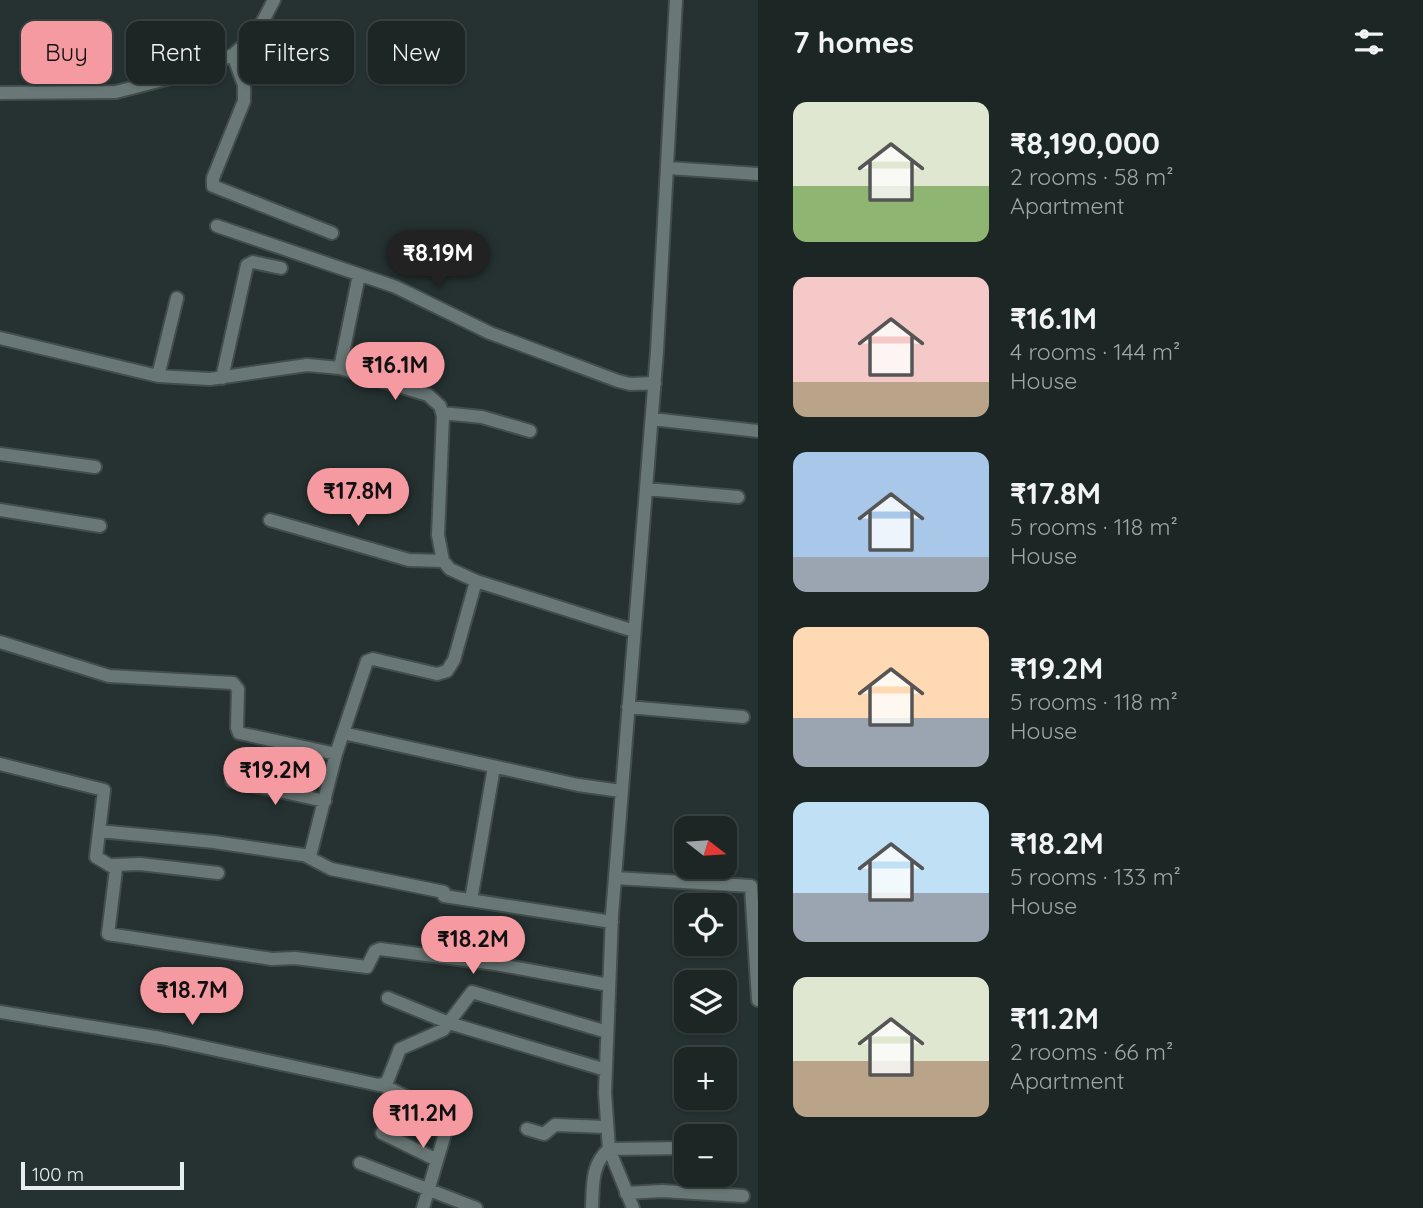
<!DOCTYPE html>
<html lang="en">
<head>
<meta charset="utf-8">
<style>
	body { margin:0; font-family:Quicksand,sans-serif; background:#252e2d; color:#f1f3f6; height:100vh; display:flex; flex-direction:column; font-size:26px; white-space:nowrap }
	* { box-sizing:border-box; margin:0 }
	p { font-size:23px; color:#a0a5a7 }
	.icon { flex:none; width:38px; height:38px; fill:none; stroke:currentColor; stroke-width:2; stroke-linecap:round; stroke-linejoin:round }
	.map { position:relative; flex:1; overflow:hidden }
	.side { display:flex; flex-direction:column; background:#1c2625; width:665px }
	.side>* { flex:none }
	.banner { position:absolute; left:21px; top:21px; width:632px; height:63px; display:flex; gap:14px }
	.needle { width:46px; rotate:107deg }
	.controls { position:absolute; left:674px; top:816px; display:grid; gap:14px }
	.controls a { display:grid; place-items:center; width:63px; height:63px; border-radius:14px; background:#1c2625; box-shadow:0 2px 5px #0004,0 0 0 2px #3a4342; font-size:35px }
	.scale { position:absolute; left:21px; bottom:18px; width:163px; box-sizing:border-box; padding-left:7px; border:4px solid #e6eeed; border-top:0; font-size:19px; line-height:24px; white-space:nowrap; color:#e6eeed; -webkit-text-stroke:5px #253231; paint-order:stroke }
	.price { position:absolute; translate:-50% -60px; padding:0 16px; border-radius:24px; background:#f49aa0; color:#111; font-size:23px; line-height:46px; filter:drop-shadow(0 2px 4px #0008) }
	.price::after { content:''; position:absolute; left:50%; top:42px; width:21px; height:16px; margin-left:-10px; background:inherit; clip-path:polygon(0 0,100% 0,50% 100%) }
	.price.on { background:#222; color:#fff }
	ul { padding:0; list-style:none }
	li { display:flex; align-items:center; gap:21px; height:175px; padding:0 35px }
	li span { display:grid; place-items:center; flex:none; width:196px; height:140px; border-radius:14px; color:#555 }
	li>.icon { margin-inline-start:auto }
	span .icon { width:84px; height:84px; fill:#fffc; stroke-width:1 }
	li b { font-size:30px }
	h2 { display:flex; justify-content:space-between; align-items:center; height:84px; padding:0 35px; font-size:30px }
	.tag { padding:0 24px; border-radius:14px; background:#1c2625; box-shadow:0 2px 5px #0004,0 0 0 2px #3a4342; font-size:24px; line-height:63px }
	.tag.on { background:#f49aa0; color:#111 }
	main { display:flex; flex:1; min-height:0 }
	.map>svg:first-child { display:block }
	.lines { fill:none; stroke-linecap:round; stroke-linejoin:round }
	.minor-casing { stroke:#424d4c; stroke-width:16 }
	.minor { stroke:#697876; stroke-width:12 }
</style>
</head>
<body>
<main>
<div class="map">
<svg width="758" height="1208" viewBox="0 0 758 1208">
	<rect width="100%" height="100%" fill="#253231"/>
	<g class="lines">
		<g class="minor-casing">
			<path id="minor" d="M233 55 244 85V101L213 178V186L332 233
				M0 93 116 92 170 78 233 55 256 34 274 0
				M668 168 758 174
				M217 226 396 287 490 333 618 381 630 384 655 383
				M0 338 158 376 210 379 307 365 340 368 428 395 440 406 443 416 438 535 443 561 450 569 476 581 634 631
				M340 368 359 275
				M158 376 177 298
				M222 378 247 265 253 262 281 268
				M442 413 482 417 530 431
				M652 419 758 431
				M0 454 95 467
				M646 489 738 497
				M0 510 100 526
				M270 520 409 560 443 561
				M0 642 109 676 233 683 238 689 237 728 239 733 336 754
				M628 707 743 717
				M343 733 578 785 621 791
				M0 764 104 790 96 857 116 869 108 934 272 959 295 958 367 967 375 951 380 949 496 964 609 985
				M232 781 325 801
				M99 831 214 842 310 856 336 754 367 661 373 659 437 674 447 671 454 660 476 581
				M308 857 331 869 444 892
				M112 865 140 864 218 873
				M615 878 751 886 758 1000
				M444 896 612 922
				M471 900 494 767
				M388 998 449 1023 606 1070
				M0 1012 161 1038 379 1085 387 1082 400 1049 443 1030 472 992 607 1032
				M382 1085 421 1104
				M527 1129 544 1134 555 1125 605 1127
				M382 1133 437 1160
				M360 1163 476 1208
				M626 1193 662 1191 743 1196
				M423 1208 449 1120
				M592 1208C593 1186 591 1164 609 1149L686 1148
				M633 1208 609 1149 605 1093 612 915 657 351 676 0"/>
		</g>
		<use href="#minor" class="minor"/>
	</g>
</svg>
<div class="controls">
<a><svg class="needle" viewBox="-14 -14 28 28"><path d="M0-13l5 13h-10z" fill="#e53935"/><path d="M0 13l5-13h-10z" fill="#a0a5a7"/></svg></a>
<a><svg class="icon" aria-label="locate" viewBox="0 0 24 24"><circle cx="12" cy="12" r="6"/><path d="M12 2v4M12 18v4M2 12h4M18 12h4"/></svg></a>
<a><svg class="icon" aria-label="layers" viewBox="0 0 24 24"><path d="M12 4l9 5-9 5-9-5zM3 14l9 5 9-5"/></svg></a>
<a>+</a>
<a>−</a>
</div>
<div class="scale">100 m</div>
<b class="price on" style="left:438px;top:290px">₹8.19M</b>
<b class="price" style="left:395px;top:402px">₹16.1M</b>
<b class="price" style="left:358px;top:528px">₹17.8M</b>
<b class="price" style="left:275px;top:807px">₹19.2M</b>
<b class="price" style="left:473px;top:976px">₹18.2M</b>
<b class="price" style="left:192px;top:1027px">₹18.7M</b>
<b class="price" style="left:423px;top:1150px">₹11.2M</b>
<div class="banner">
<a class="tag on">Buy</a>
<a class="tag">Rent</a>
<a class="tag">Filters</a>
<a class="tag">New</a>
</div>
</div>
<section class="side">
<h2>7 homes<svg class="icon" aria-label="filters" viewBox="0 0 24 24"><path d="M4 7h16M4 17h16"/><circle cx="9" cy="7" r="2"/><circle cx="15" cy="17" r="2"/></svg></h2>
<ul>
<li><span style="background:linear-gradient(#dfe7d0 60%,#8fb573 0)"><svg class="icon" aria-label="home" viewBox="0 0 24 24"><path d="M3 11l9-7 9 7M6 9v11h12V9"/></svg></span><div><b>₹8,190,000</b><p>2 rooms · 58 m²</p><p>Apartment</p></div></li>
<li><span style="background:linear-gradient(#f6c9c9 75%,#b9a48a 0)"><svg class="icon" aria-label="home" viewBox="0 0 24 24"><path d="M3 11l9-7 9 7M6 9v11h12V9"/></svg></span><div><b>₹16.1M</b><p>4 rooms · 144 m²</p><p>House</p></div></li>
<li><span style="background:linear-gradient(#a9c7e8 75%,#9aa5b1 0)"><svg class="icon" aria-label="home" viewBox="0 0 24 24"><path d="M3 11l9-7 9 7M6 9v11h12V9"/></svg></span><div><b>₹17.8M</b><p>5 rooms · 118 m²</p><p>House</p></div></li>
<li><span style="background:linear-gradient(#ffd9b3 65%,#9aa5b1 0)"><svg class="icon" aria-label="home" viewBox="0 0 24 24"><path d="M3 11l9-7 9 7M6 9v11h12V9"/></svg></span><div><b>₹19.2M</b><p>5 rooms · 118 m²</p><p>House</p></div></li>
<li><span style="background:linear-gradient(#bfe0f5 65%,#9aa5b1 0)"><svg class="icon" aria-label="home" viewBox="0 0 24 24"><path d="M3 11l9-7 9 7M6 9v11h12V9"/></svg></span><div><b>₹18.2M</b><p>5 rooms · 133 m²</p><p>House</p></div></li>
<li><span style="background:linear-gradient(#dfe7d0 60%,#b9a48a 0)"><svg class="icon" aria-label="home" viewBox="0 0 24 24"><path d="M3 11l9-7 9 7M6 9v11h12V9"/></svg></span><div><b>₹11.2M</b><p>2 rooms · 66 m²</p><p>Apartment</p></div></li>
</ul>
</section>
</main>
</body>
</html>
